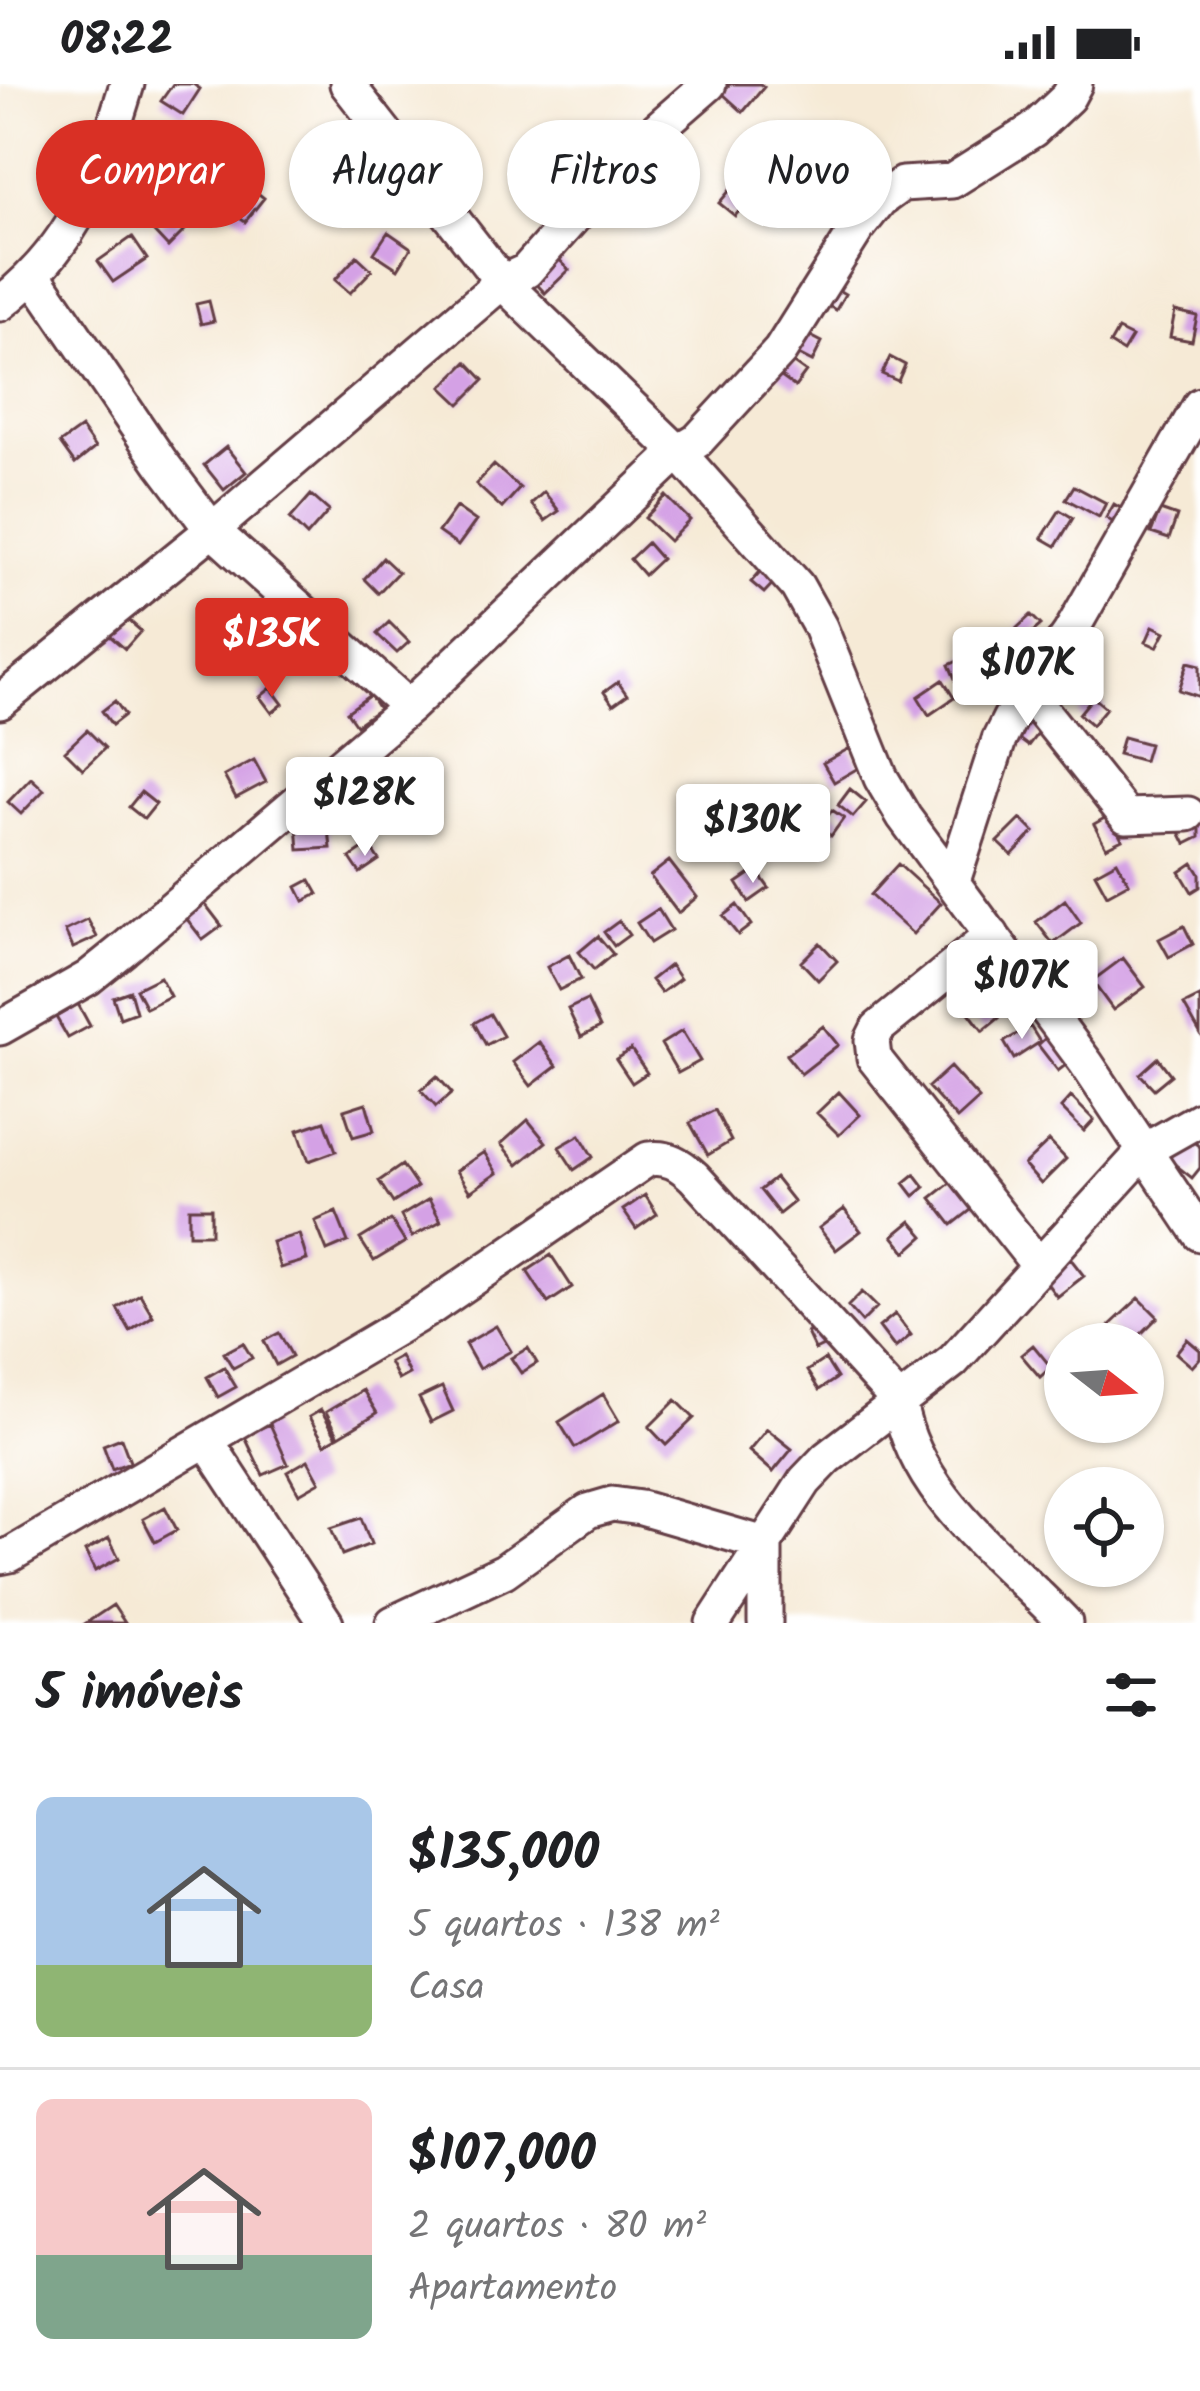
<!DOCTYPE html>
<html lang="pt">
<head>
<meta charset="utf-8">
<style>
	body { margin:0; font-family:Kalam,sans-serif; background:#f6f6f6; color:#202124; height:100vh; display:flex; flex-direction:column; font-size:45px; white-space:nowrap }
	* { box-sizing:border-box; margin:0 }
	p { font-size:39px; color:#757577 }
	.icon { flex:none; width:66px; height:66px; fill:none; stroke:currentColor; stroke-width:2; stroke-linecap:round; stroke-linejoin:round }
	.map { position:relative; height:1539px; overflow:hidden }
	.panel { display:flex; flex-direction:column; background:#fff; flex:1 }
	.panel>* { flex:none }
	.top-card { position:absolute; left:36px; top:36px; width:1128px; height:108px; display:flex; gap:24px }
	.needle { width:78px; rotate:107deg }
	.fabs { position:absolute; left:1044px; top:1239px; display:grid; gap:24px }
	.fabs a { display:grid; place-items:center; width:120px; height:120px; border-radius:50%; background:#fff; box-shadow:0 3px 9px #0004; font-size:60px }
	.price { position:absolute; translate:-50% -102px; padding:0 27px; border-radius:12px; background:#fff; color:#222; font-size:39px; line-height:78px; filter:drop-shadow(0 3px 6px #0008) }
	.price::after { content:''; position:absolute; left:50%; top:72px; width:36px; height:27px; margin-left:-18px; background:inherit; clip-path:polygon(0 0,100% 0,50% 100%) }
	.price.on { background:#d93025; color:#fff }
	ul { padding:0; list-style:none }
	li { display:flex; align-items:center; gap:36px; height:300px; padding:0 36px }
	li+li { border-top:3px solid #e0e0e0 }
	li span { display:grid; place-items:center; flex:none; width:336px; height:240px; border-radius:18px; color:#555 }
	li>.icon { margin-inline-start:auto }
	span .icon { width:144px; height:144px; fill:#fffc; stroke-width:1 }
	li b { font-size:51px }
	h2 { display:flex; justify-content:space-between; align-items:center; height:144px; padding:0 36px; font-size:51px }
	.chip { padding:0 42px; border-radius:54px; background:#fff; box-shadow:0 3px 9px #0004; font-size:42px; line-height:108px }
	.chip.on { background:#d93025; color:#fff }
	.status { display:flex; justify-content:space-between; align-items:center; height:84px; padding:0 60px; background:#fff; direction:ltr }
	.status svg { height:33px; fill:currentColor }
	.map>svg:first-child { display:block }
	.building { fill:#d4a1e5 }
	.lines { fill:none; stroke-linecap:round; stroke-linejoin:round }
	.street-casing { stroke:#643d45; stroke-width:39 }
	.street { stroke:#fff; stroke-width:33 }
</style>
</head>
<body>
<div class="status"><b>08:22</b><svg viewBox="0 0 49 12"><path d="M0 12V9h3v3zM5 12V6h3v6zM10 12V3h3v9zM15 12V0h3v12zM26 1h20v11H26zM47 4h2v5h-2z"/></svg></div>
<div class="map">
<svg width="1200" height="1539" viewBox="0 0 1200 1539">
	<rect width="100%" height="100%" fill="#fff"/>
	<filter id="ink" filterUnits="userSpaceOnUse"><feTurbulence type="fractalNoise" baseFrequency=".00833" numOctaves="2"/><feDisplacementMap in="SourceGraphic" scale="24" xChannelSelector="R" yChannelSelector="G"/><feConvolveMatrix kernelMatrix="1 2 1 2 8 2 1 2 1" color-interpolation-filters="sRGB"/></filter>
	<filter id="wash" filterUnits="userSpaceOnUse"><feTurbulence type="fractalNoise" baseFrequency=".004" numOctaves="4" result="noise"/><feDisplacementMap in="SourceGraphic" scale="48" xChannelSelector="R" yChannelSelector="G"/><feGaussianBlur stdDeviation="2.7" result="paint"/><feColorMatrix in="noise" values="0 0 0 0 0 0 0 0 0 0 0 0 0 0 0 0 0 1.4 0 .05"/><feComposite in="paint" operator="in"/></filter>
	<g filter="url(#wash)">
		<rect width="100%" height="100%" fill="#f6ead6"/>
		<g id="blocks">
			<path class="building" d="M173 0H193L200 5 183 31 161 17Z
				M730 0H760L764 3 743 28 722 9Z
				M763 50 782 61 770 83 751 73Z
				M641 74 654 83 639 106 627 98Z
				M736 99 752 112 735 132 719 119Z
				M250 103 264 114 245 138 230 127Z
				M172 131 186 145 168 163 154 148Z
				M388 148 411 164 398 185 374 169Z
				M132 153 147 175 113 198 98 177Z
				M555 171 569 186 545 209 531 194Z
				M357 172 372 186 350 209 335 196Z
				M828 200 845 210 836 226 819 217Z
				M209 217 214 237 201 240 196 220Z
				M1175 227 1197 232 1192 257 1170 253Z
				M1118 246 1132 253 1123 268 1110 260Z
				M803 248 822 258 812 278 793 268Z
				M781 270 806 288 795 303 770 285Z
				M890 273 905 281 898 297 882 290Z
				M467 278 484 296 460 320 442 303Z
				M81 344 95 364 75 380 60 359Z
				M226 363 246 388 224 406 204 381Z
				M494 381 520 404 502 424 476 400Z
				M1074 402 1106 419 1099 433 1066 415Z
				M544 408 559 427 545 437 531 420Z
				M311 411 329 427 307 452 290 435Z
				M666 412 690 436 669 457 645 434Z
				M1114 420 1129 429 1121 443 1106 434Z
				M456 423 476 437 458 462 438 448Z
				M1060 426 1073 434 1056 462 1042 454Z
				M1160 426 1177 432 1169 455 1151 449Z
				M647 459 661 475 644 491 630 475Z
				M383 474 398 488 378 509 364 495Z
				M766 481 779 493 764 509 751 498Z
				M1031 531 1041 541 1026 554 1017 544Z
				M126 534 141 547 125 565 110 552Z
				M389 538 409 558 397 569 377 550Z
				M1153 542 1165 548 1157 563 1146 558Z
				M971 571 978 587 956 597 949 581Z
				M1188 578 1200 581V613L1179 606Z
				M943 596 954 614 929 631 918 613Z
				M618 598 627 611 613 621 604 608Z
				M271 604 283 620 272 629 260 613Z
				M370 611 379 625 356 641 347 628Z
				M1093 613 1106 624 1092 641 1079 630Z
				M115 617 125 631 112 641 102 627Z
				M1029 628 1044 641 1028 662 1012 650Z
				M87 646 105 664 83 685 65 667Z
				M1123 653 1149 660 1144 677 1118 670Z
				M850 664 860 683 834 698 823 679Z
				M254 676 266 698 236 714 224 692Z
				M31 694 44 706 21 730 8 718Z
				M850 705 866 718 853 733 838 721Z
				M141 708 156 720 144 735 129 723Z
				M386 714 401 735 385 747 369 727Z
				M346 724 353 733 342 742 335 733Z
				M832 726 844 734 831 752 820 744Z
				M1110 731 1122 755 1106 763 1094 740Z
				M1200 732V753L1186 760 1178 744Z
				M1021 735 1034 748 1012 771 998 758Z
				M328 737 331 764 299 766 297 740Z
				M369 761 379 776 360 789 350 774Z
				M669 777 697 813 678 829 650 792Z
				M1117 777 1129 799 1107 811 1095 789Z
				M1193 779 1200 790V803L1192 808 1180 788Z
				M898 780 941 819 913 850 870 811Z
				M756 786 769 804 749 818 737 799Z
				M310 796 318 810 304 817 297 803Z
				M202 816 222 842 203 856 183 830Z
				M1065 816 1081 839 1053 860 1036 838Z
				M737 821 751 841 738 851 723 832Z
				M658 825 671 846 650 859 637 839Z
				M88 836 97 853 73 864 65 847Z
				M619 837 629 851 614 862 604 848Z
				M1184 842 1193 860 1169 873 1159 855Z
				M598 852 613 870 594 886 579 868Z
				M820 859 837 877 818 896 801 878Z
				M569 871 581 895 559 906 547 883Z
				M1123 874 1145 903 1113 926 1092 897Z
				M670 881 680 895 661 909 651 896Z
				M160 893 170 912 146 924 136 905Z
				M130 907 136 928 120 934 113 913Z
				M982 913 999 934 983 947 967 926Z
				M1200 913V949L1184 921Z
				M587 916 600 943 581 953 568 925Z
				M78 920 90 942 68 954 56 933Z
				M490 930 503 952 486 961 474 939Z
				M823 942 838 961 801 990 786 971Z
				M1030 942 1040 958 1014 975 1004 958Z
				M682 947 700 977 678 989 661 960Z
				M1050 950 1071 977 1058 987 1038 961Z
				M539 958 557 982 531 1002 513 978Z
				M631 965 647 989 632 999 616 975Z
				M1158 974 1171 991 1154 1005 1140 990Z
				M950 983 979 1015 957 1035 928 1003Z
				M437 992 452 1009 436 1023 421 1006Z
				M839 1008 860 1031 839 1051 817 1029Z
				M1071 1013 1094 1036 1084 1047 1061 1024Z
				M366 1019 374 1047 353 1053 344 1026Z
				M715 1026 731 1057 708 1071 690 1039Z
				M528 1036 546 1058 518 1081 501 1060Z
				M325 1037 336 1067 309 1077 298 1046Z
				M580 1051 593 1073 574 1086 559 1063Z
				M1186 1052 1200 1063V1084L1192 1094 1168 1075Z
				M1049 1057 1066 1075 1041 1100 1024 1081Z
				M484 1068 497 1089 470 1108 456 1087Z
				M402 1081 417 1103 393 1119 379 1097Z
				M915 1090 925 1103 914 1112 904 1099Z
				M959 1092 980 1119 952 1141 931 1114Z
				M775 1094 794 1118 779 1130 760 1106Z
				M645 1111 657 1130 636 1145 623 1126Z
				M429 1115 441 1137 412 1153 401 1132Z
				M189 1124H211V1150H189Z
				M844 1125 861 1147 836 1166 819 1144Z
				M336 1128 348 1158 327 1167 315 1137Z
				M391 1136 405 1158 374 1177 360 1155Z
				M911 1137 924 1152 906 1168 893 1152Z
				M299 1150 307 1176 280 1184 272 1158Z
				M551 1171 572 1203 548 1219 527 1187Z
				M1070 1174 1084 1192 1057 1213 1043 1194Z
				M862 1208 877 1223 862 1238 848 1222Z
				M140 1210 153 1232 130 1247 117 1224Z
				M1139 1214 1158 1233 1131 1260H1126L1109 1242Z
				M895 1230 911 1251 895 1264 879 1243Z
				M496 1242 511 1267 479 1285 465 1260Z
				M820 1243 829 1259 815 1266 807 1249Z
				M279 1249 292 1272 276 1281 264 1257Z
				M1187 1255 1200 1266V1274L1192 1283 1176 1269Z
				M243 1259 252 1274 233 1284 224 1269Z
				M1033 1261 1051 1283 1040 1293 1021 1271Z
				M528 1264 537 1279 521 1289 511 1274Z
				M400 1272 409 1290 398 1296 389 1278Z
				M825 1275 837 1294 819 1306 807 1287Z
				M224 1283 236 1303 218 1313 207 1293Z
				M442 1303 453 1327 431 1338 419 1314Z
				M363 1306 377 1329 339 1352 326 1328Z
				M603 1310 619 1337 575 1364 559 1338Z
				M676 1316 694 1334 666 1361 649 1343Z
				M321 1326 337 1353 325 1360 309 1333Z
				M270 1340 288 1380 263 1391 244 1351Z
				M767 1345 792 1365 773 1388 749 1367Z
				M121 1354 130 1378 112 1385 103 1361Z
				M308 1376 320 1398 299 1410 287 1388Z
				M165 1423 177 1446 155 1458 143 1435Z
				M361 1434 371 1460 342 1471 331 1444Z
				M109 1454 119 1474 95 1487 85 1467Z
				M113 1521 125 1539H86Z"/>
		</g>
	</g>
	<g filter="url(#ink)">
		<use href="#blocks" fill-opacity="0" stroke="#643d45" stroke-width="3"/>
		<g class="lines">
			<g class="street-casing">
				<path id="street" d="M347 0 502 198 678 368 797 502 820 543 881 694 904 733 1086 979 1200 1150
					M35 193 161 378 212 446 409 623
					M0 220C78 159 99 92 127 0
					M1028 609 1126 732 1188 730
					M0 618 212 446 502 198 526 187 632 67 709 0
					M953 797 999 656 1010 634 1070 549 1200 321
					M992 851 878 944 872 956 874 974 1039 1182
					M0 944 88 894 124 865 409 623 678 368 697 357 780 267 857 145 880 116 902 100 952 97 1033 46 1068 13 1075 0
					M206 1356 326 1539
					M765 1460V1539
					M0 1473 10 1471 432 1223 648 1075C668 1072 680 1080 694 1093L899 1318C915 1413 1003 1473 1065 1539
					M393 1539 504 1487 588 1427 612 1420 641 1424 765 1460
					M713 1539 805 1397 827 1374 953 1277 1145 1066 1200 1035"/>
			</g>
			<use href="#street" class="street"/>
		</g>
	</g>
</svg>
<div class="fabs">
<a><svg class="needle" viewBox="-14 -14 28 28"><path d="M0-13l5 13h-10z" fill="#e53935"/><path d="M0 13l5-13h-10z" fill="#757577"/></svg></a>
<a><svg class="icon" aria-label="locate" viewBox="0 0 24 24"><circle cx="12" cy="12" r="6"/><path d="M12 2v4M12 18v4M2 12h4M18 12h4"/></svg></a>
</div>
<b class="price on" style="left:272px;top:616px">$135K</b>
<b class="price" style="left:1028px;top:645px">$107K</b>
<b class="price" style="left:365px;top:775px">$128K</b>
<b class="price" style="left:753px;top:802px">$130K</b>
<b class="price" style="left:1022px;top:958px">$107K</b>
<div class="top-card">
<a class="chip on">Comprar</a>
<a class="chip">Alugar</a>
<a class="chip">Filtros</a>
<a class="chip">Novo</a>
</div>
</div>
<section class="panel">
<h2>5 imóveis<svg class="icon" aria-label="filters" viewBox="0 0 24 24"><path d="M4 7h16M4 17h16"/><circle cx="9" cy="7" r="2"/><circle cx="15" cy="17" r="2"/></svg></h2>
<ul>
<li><span style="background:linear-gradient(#a9c7e8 70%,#8fb573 0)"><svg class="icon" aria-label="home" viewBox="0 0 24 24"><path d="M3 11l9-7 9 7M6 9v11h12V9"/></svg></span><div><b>$135,000</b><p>5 quartos · 138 m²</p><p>Casa</p></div></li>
<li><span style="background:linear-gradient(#f6c9c9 65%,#7fa58c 0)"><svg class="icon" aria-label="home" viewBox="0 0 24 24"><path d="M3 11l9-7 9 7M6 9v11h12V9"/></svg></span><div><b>$107,000</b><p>2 quartos · 80 m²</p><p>Apartamento</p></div></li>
</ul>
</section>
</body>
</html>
